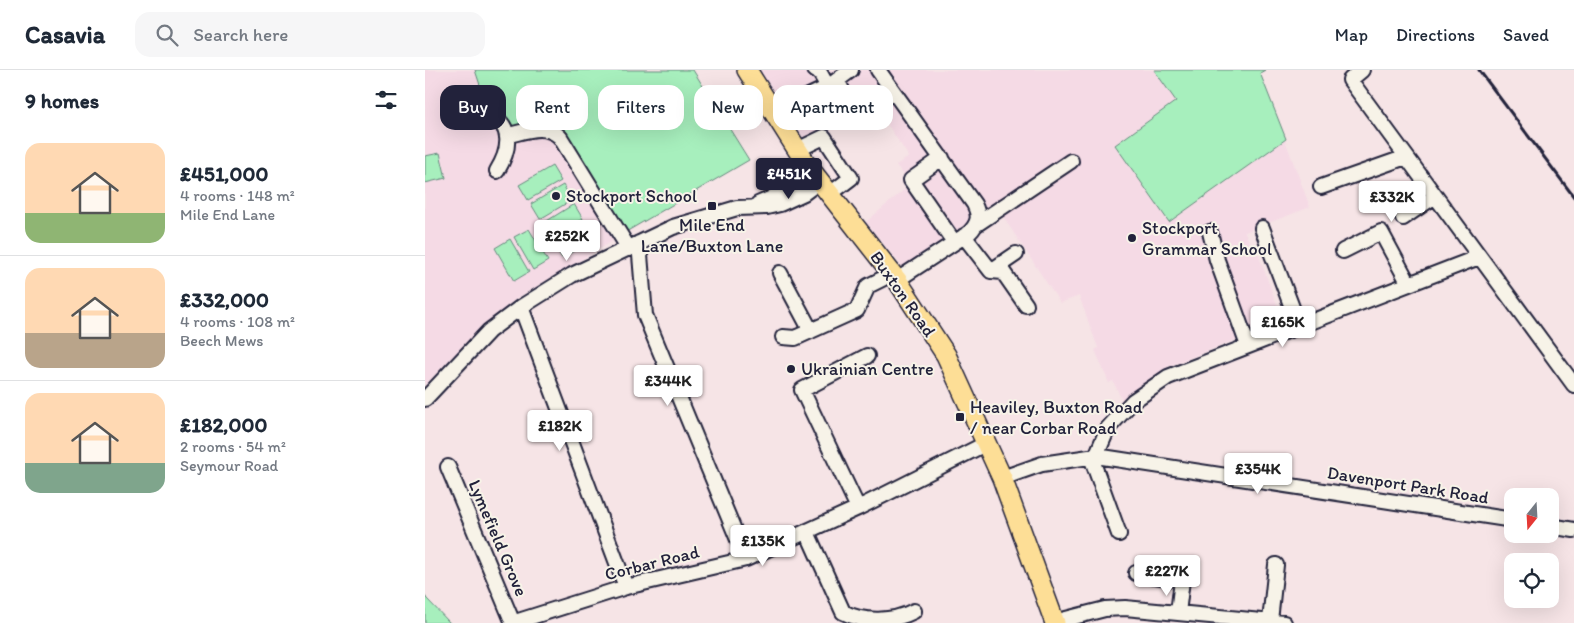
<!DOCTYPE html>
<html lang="en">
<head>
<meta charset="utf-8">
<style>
	body { margin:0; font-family:Itim,sans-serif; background:#f6f6f7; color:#1f2937; height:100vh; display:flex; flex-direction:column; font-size:19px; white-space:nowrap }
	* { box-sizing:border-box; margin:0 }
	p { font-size:16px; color:#747a83 }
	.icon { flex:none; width:28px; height:28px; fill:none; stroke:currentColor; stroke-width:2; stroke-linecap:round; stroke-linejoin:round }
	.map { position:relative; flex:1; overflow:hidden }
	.details { display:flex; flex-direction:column; background:#fff; width:425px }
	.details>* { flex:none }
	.guide { position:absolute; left:15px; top:15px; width:475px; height:45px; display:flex; gap:10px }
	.needle { width:32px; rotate:198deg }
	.fabs { position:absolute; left:1079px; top:418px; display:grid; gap:10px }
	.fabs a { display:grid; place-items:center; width:55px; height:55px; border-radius:10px; background:#fff; box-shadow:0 5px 20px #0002; font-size:25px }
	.price { position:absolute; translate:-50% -42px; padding:0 11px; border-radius:5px; background:#fff; color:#222; font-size:16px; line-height:32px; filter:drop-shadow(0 1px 2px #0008) }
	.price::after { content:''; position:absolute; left:50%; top:30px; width:15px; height:11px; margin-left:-8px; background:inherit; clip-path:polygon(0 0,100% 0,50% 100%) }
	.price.selected { background:#22223b; color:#fff }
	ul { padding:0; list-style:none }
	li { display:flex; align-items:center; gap:15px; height:125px; padding:0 25px }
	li+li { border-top:1px solid #e0e1e3 }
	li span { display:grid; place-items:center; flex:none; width:140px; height:100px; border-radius:15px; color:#555 }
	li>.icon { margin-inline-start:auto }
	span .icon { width:60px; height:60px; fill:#fffc; stroke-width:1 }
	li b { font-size:21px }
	h2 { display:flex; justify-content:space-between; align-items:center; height:60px; padding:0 25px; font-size:21px }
	.chip { padding:0 18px; border-radius:15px; background:#fff; box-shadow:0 5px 20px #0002; font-size:18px; line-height:45px }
	.chip.selected { background:#22223b; color:#fff }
	header { display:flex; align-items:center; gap:30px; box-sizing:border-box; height:70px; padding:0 25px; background:#fff; border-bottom:1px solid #e0e1e3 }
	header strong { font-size:24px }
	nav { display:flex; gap:28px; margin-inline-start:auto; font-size:18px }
	.search { width:350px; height:45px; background:#f6f6f7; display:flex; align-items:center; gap:12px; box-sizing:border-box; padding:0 18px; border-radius:15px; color:#747a83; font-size:19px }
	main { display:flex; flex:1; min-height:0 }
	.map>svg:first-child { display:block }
	.built { fill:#f5dae5 }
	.green { fill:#a7efbd; stroke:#64887c }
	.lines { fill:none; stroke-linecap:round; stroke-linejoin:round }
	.minor-casing { stroke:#22223b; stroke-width:18 }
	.highway-casing { stroke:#22223b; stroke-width:22 }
	.minor { stroke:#f7f3e8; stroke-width:14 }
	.highway { stroke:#fdde96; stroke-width:19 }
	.rail { stroke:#22223b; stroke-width:3 }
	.poi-dot { fill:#22223b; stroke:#f7f3e8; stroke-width:2 }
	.labels { text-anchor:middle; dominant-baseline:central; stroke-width:4; stroke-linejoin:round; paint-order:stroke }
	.poi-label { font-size:18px; fill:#22223b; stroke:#f7f3e8; text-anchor:start }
	.street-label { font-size:18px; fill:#22223b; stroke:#f7f3e8 }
</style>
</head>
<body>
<header>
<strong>Casavia</strong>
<div class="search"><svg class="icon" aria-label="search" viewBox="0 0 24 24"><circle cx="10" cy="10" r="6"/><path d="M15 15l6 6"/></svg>Search here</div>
<nav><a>Map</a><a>Directions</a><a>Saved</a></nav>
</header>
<main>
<section class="details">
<h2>9 homes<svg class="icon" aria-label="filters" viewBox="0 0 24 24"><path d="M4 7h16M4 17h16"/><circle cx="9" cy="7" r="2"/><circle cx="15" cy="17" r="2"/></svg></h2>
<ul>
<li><span style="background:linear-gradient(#ffd9b3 70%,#8fb573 0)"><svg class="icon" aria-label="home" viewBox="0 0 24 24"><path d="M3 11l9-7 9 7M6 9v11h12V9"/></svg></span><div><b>£451,000</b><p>4 rooms · 148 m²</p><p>Mile End Lane</p></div></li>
<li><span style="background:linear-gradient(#ffd9b3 65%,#b9a48a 0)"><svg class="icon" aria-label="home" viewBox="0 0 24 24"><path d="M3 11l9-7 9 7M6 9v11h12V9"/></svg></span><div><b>£332,000</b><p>4 rooms · 108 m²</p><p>Beech Mews</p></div></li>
<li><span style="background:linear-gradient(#ffd9b3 70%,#7fa58c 0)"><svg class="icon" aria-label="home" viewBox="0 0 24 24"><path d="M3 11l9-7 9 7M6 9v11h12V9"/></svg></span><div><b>£182,000</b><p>2 rooms · 54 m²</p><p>Seymour Road</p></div></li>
</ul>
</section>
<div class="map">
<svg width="1149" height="553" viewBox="0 0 1149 553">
	<rect width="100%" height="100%" fill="#f6e4e6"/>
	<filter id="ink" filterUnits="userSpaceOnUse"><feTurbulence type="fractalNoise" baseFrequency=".02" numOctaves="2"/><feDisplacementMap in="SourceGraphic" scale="10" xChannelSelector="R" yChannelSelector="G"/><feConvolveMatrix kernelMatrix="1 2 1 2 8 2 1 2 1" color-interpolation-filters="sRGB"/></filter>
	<g filter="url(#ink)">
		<path class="built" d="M0 0H268L324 90 92 228 49 264 0 315Z
			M335 0H840L835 3 885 137 820 162 825 174 829 173 858 251 742 297 697 330 688 311 684 313 670 280 673 278 654 226 635 233 575 142 484 205 441 152 486 114 471 95 484 87 450 36 380 71Z"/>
		<path class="green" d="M50 0H268L324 90 199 163 137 63 86 60 64 42Z
			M729 0H840L835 3 861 69 744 152 690 75 751 31Z
			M15 83 21 108 0 113V86Z
			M127 96 136 111 103 130 94 115Z
			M138 115 147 130 115 149 106 134Z
			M149 134 158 149 126 169 117 154Z
			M161 153 170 168 137 188 128 173Z
			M104 159 123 191 108 200 89 167Z
			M85 169 104 202 89 211 70 178Z
			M0 526 2 529 25 553H0Z"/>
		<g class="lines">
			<g class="minor-casing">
				<path id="minor" d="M390 0 395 3 403 17
					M453 0 549 134C555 146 554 153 544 163L472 210
					M937 0 925 10 1149 315
					M412 10 424 34
					M348 43 403 17 426 0
					M64 44C89 56 85 80 72 101
					M84 65C102 61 120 53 135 67L204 179
					M372 80 399 67 426 108 405 124
					M517 88 486 110 529 172
					M896 117 981 87
					M333 134 347 128 382 95
					M978 148 1010 126
					M552 154 646 91
					M837 158 874 256
					M785 162 792 190 823 276
					M539 166 566 201 578 202 601 235
					M214 173 220 245 321 489
					M918 181 956 162 984 214
					M566 201 591 184
					M355 203 386 261
					M96 237 201 517
					M358 267 370 268 432 240 443 216 467 204
					M0 329 64 261 96 237 147 205 248 157 312 138 342 137 355 134 379 123 395 111
					M671 386 683 358 708 331 743 307 1054 187
					M666 387 694 464
					M23 397 88 553
					M577 408 617 394 671 386 1088 450
					M433 438 377 320 442 286
					M1125 456 1149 460
					M382 462 418 542C439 553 468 552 489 541
					M711 503 757 510 753 543
					M845 551 851 495
					M629 552 680 539 700 538 859 553
					M87 553 201 517 321 489 433 438 562 373"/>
			</g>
			<g class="highway-casing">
				<path id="highway" d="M322 0 382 95 472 210 521 285 577 408 630 553"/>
			</g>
			<use href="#minor" class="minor"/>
			<use href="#highway" class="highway"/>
			<path class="rail" d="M1054 0 1149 127"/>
		</g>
	</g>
	<g class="poi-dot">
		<circle cx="131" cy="126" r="5"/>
		<rect x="282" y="131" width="10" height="10" rx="2.5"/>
		<circle cx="707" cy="168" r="5"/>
		<circle cx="366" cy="299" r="5"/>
		<rect x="530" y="342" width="10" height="10" rx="2.5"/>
	</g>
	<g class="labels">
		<g class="poi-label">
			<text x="141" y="126">Stockport School</text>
			<text x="287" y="155" text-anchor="middle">Mile End<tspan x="287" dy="21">Lane/Buxton Lane</tspan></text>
			<text x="717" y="158">Stockport<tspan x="717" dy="21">Grammar School</tspan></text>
			<text x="376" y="299">Ukrainian Centre</text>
			<text x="545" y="337">Heaviley, Buxton Road<tspan x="545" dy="21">/ near Corbar Road</tspan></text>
		</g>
		<g class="street-label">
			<text transform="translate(478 224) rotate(55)">Buxton Road</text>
			<text transform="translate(983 415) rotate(9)">Davenport Park Road</text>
			<text transform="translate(73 468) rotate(67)">Lymefield Grove</text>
			<text transform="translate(227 493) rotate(-14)">Corbar Road</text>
		</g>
	</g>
</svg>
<div class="fabs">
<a><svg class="needle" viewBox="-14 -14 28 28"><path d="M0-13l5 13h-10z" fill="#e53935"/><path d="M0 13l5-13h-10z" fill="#747a83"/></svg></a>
<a><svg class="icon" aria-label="locate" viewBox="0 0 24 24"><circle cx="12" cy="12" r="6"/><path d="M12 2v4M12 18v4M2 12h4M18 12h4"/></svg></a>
</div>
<b class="price selected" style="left:364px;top:130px">£451K</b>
<b class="price" style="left:967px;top:153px">£332K</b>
<b class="price" style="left:142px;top:192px">£252K</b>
<b class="price" style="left:858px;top:278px">£165K</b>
<b class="price" style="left:243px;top:337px">£344K</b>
<b class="price" style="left:135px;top:382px">£182K</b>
<b class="price" style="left:833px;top:425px">£354K</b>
<b class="price" style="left:338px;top:497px">£135K</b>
<b class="price" style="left:742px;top:527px">£227K</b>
<div class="guide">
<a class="chip selected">Buy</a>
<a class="chip">Rent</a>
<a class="chip">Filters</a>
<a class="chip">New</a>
<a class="chip">Apartment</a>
</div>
</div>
</main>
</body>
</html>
